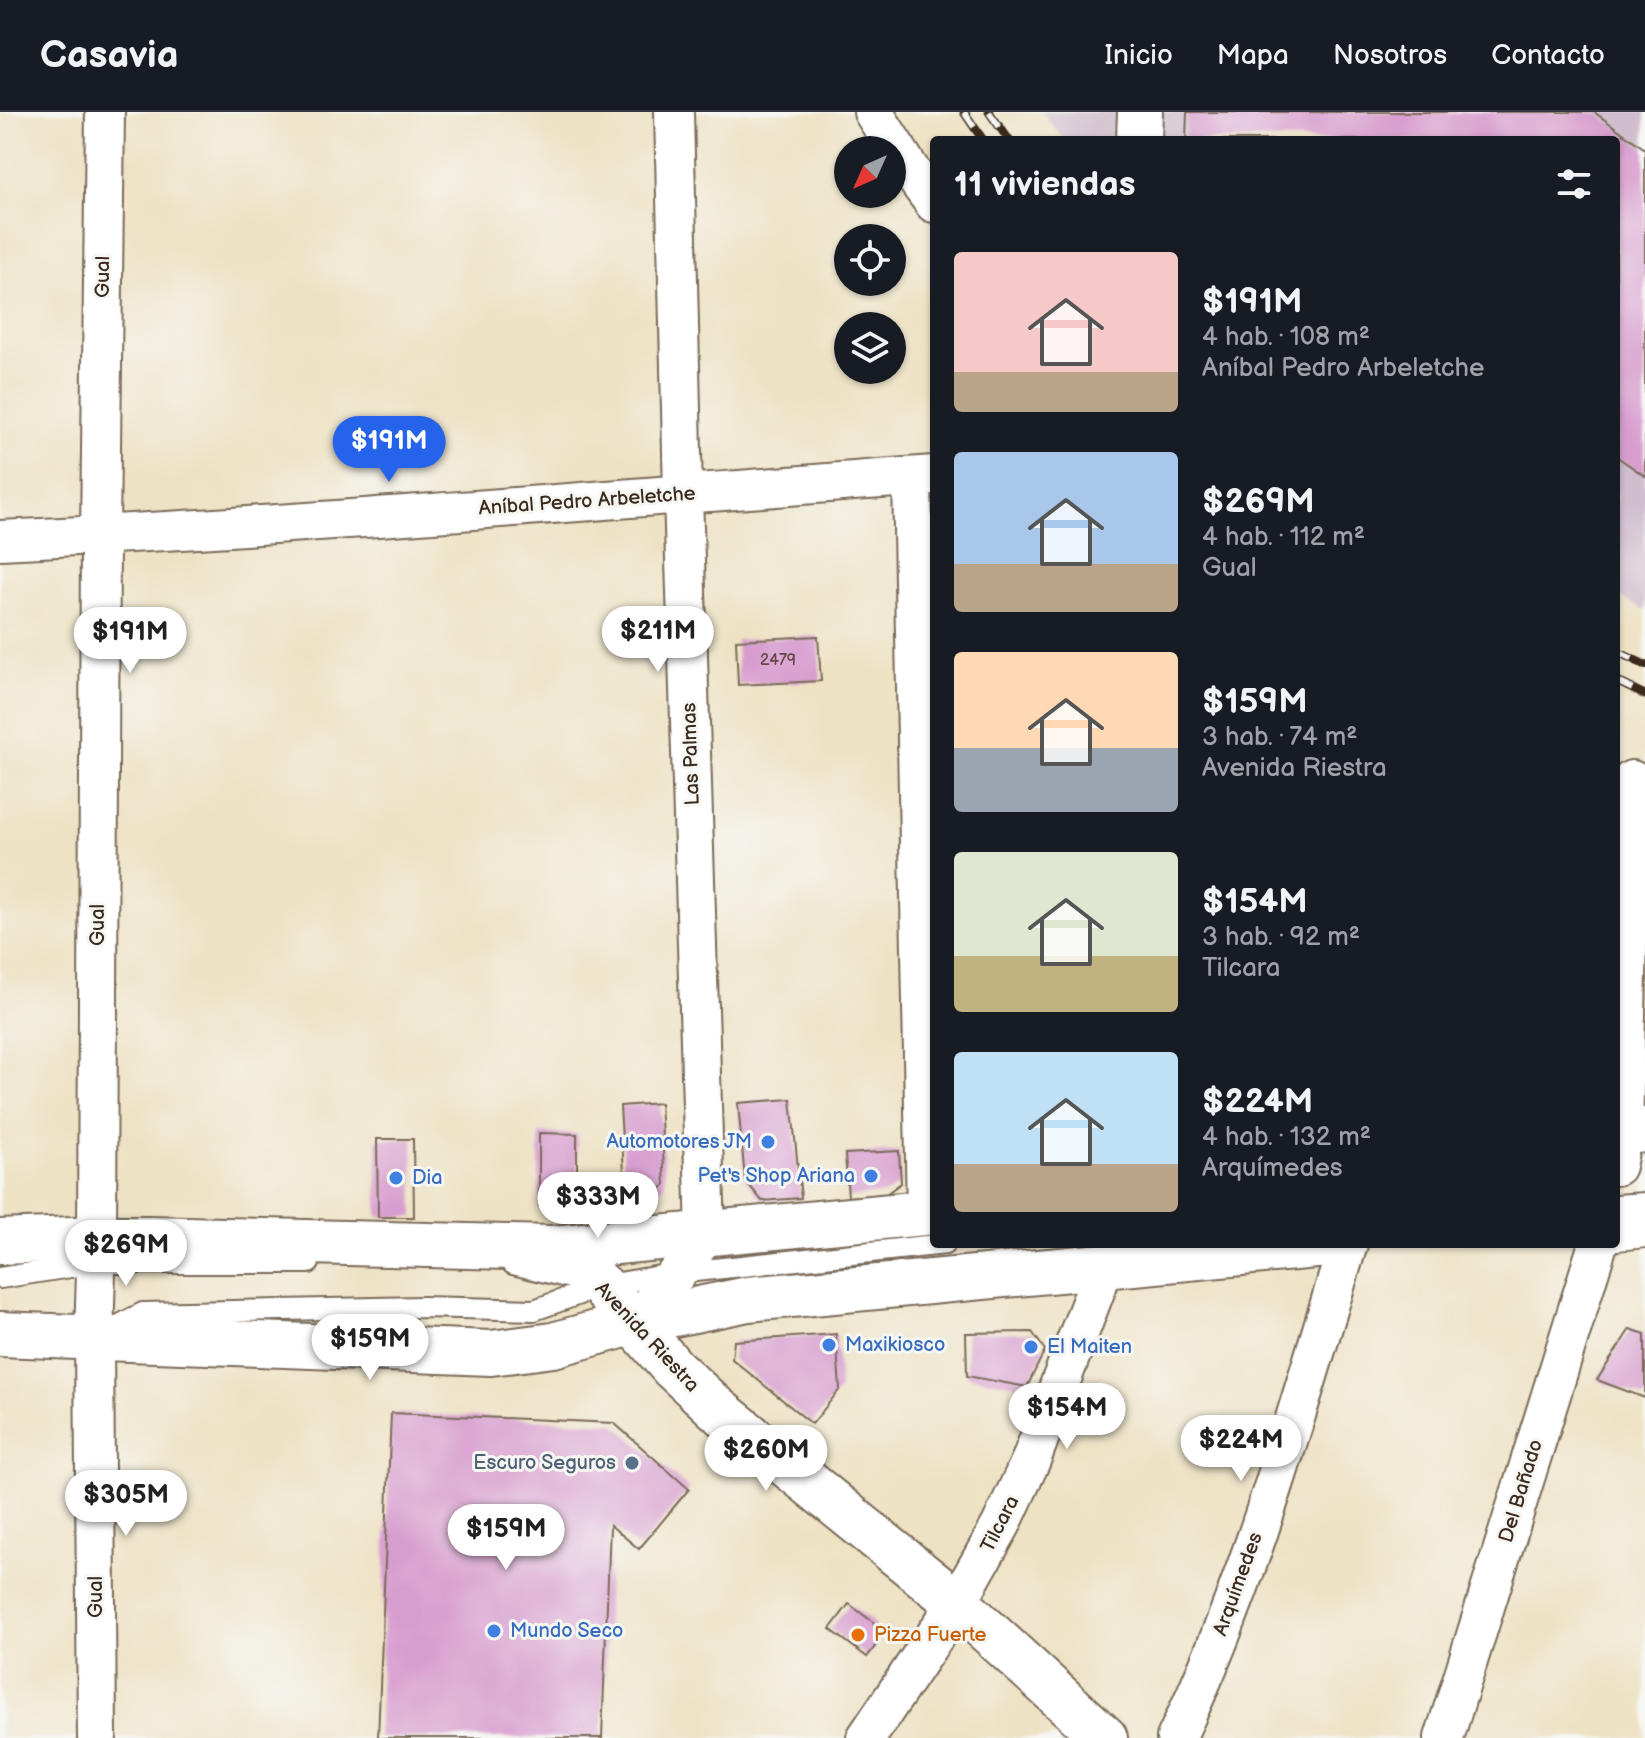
<!DOCTYPE html>
<html lang="es">
<head>
<meta charset="utf-8">
<style>
	body { margin:0; font-family:"Balsamiq Sans",sans-serif; background:#242831; color:#f1f3f6; height:100vh; display:flex; flex-direction:column; font-size:30px; white-space:nowrap }
	* { box-sizing:border-box; margin:0 }
	p { font-size:26px; color:#9ea1a6 }
	.icon { flex:none; width:44px; height:44px; fill:none; stroke:currentColor; stroke-width:2; stroke-linecap:round; stroke-linejoin:round }
	.map { position:relative; flex:1; overflow:hidden }
	.sheet { position:absolute; left:930px; top:24px; width:690px; height:1112px; display:flex; flex-direction:column; background:#171b24; border-radius:8px; box-shadow:0 2px 6px #0004 }
	.sheet>* { flex:none }
	.needle { width:52px; rotate:225deg }
	.fabs { position:absolute; left:834px; top:24px; display:grid; gap:16px }
	.fabs a { display:grid; place-items:center; width:72px; height:72px; border-radius:50%; background:#171b24; box-shadow:0 2px 6px #0004; font-size:40px }
	.price { position:absolute; translate:-50% -68px; padding:0 18px; border-radius:28px; background:#fff; color:#222; font-size:26px; line-height:52px; filter:drop-shadow(0 2px 4px #0008) }
	.price::after { content:''; position:absolute; left:50%; top:48px; width:24px; height:18px; margin-left:-12px; background:inherit; clip-path:polygon(0 0,100% 0,50% 100%) }
	.price.current { background:#2563eb; color:#fff }
	ul { padding:0; list-style:none }
	li { display:flex; align-items:center; gap:24px; height:200px; padding:0 24px }
	li span { display:grid; place-items:center; flex:none; width:224px; height:160px; border-radius:8px; color:#555 }
	li>.icon { margin-inline-start:auto }
	span .icon { width:96px; height:96px; fill:#fffc; stroke-width:1 }
	li b { font-size:34px }
	h2 { display:flex; justify-content:space-between; align-items:center; height:96px; padding:0 24px; font-size:34px }
	header { display:flex; align-items:center; gap:48px; box-sizing:border-box; height:112px; padding:0 40px; background:#171b24; border-bottom:2px solid #363941 }
	header strong { font-size:38px }
	nav { display:flex; gap:44px; margin-inline-start:auto; font-size:28px }
	.map>svg:first-child { display:block }
	.industrial { fill:#d0bdce }
	.building { fill:#d89dcf }
	.lines { fill:none; stroke-linecap:round; stroke-linejoin:round }
	.service-casing { stroke:#7a6a58; stroke-width:24 }
	.minor-casing { stroke:#7a6a58; stroke-width:42 }
	.tertiary-casing { stroke:#7a6a58; stroke-width:48 }
	.secondary-casing { stroke:#7a6a58; stroke-width:48 }
	.service { stroke:#fff; stroke-width:20 }
	.minor { stroke:#fff; stroke-width:38 }
	.tertiary { stroke:#fff; stroke-width:44 }
	.secondary { stroke:#fff; stroke-width:44 }
	.rail-casing { stroke:#3b2a1e; stroke-width:9 }
	.rail { stroke:#f6f6f2; stroke-width:6; stroke-dasharray:18; stroke-linecap:butt }
	.shop-dot { fill:#3f7fe0; stroke:#f6f6f2; stroke-width:3 }
	.service-dot { fill:#5c6f8a; stroke:#f6f6f2; stroke-width:3 }
	.food-dot { fill:#e8710a; stroke:#f6f6f2; stroke-width:3 }
	.labels { text-anchor:middle; dominant-baseline:central; stroke-width:6; stroke-linejoin:round; paint-order:stroke }
	.number-label { font-size:16px; fill:#62474a }
	.street-label { font-size:20px; fill:#3b2a1e; stroke:#f6f6f2 }
	.shop-label { font-size:20px; fill:#366cbe; stroke:#f6f6f2; text-anchor:start }
	.service-label { font-size:20px; fill:#4e5e75; stroke:#f6f6f2; text-anchor:end }
	.food-label { font-size:20px; fill:#c56008; stroke:#f6f6f2; text-anchor:start }
</style>
</head>
<body>
<header>
<strong>Casavia</strong>
<nav><a>Inicio</a><a>Mapa</a><a>Nosotros</a><a>Contacto</a></nav>
</header>
<div class="map">
<svg width="1645" height="1626" viewBox="0 0 1645 1626">
	<rect width="100%" height="100%" fill="#f6f6f2"/>
	<filter id="ink" filterUnits="userSpaceOnUse"><feTurbulence type="fractalNoise" baseFrequency=".0125" numOctaves="2"/><feDisplacementMap in="SourceGraphic" scale="16" xChannelSelector="R" yChannelSelector="G"/><feConvolveMatrix kernelMatrix="1 2 1 2 8 2 1 2 1" color-interpolation-filters="sRGB"/></filter>
	<filter id="wash" filterUnits="userSpaceOnUse"><feTurbulence type="fractalNoise" baseFrequency=".006" numOctaves="4" result="noise"/><feDisplacementMap in="SourceGraphic" scale="32" xChannelSelector="R" yChannelSelector="G"/><feGaussianBlur stdDeviation="1.8" result="paint"/><feColorMatrix in="noise" values="0 0 0 0 0 0 0 0 0 0 0 0 0 0 0 0 0 1.4 0 .05"/><feComposite in="paint" operator="in"/></filter>
	<g filter="url(#wash)">
		<rect width="100%" height="100%" fill="#eee2c4"/>
		<path class="industrial" d="M1042 0H1645V498L1616 483V28H1064Z"/>
		<g id="blocks">
			<path class="building" d="M1187 0H1594L1645 37V364L1616 344V28H1186Z
				M818 524 821 569 738 573 736 528Z
				M791 987 801 1086 762 1089 745 1068 738 991Z
				M660 991 665 1073 645 1092 626 1093 620 994Z
				M539 1021 577 1022V1094H539Z
				M377 1027H413L414 1105H378Z
				M899 1039 901 1071 886 1082 848 1085 845 1042Z
				M1630 1217 1645 1222V1286L1597 1268Z
				M1032 1220 1045 1238 1027 1275 967 1264 966 1221Z
				M836 1222 840 1277 812 1312 732 1247 734 1229Z
				M391 1301 614 1311 689 1377 639 1437 610 1413 602 1626H378Z
				M849 1492 873 1510 879 1529 867 1545 830 1517Z"/>
		</g>
	</g>
	<g filter="url(#ink)">
		<use href="#blocks" fill-opacity="0" stroke="#7a6a58" stroke-width="2"/>
		<g class="lines">
			<g class="service-casing">
				<path id="service" d="M1616 1093 1645 1091
					M513 1152 575 1167
					M0 1166 96 1151H309
					M112 1217 143 1201 422 1195 534 1198 602 1174 677 1161 945 1132"/>
			</g>
			<g class="minor-casing">
				<path id="minor" d="M873 0 912 61 934 91
					M912 365 926 1101
					M0 428C312 413 623 386 934 363
					M1616 1054 1623 1020 1632 668
					M635 1210 677 1161 706 1122 683 383 674 0
					M97 1626 94 1226 97 1126 100 423 105 0
					M866 1626 957 1491 1001 1413 1031 1348 1105 1153
					M1176 1626C1251 1469 1297 1298 1348 1132
					M1444 1626 1598 1132"/>
			</g>
			<g class="tertiary-casing">
				<path id="tertiary" d="M1139 28 1140 0"/>
			</g>
			<g class="secondary-casing">
				<path id="secondary" d="M1616 1021 1645 1018
					M1616 1116 1645 1113
					M0 1130 97 1126H148L553 1136 934 1100
					M553 1136 602 1174 673 1256 716 1296 957 1491 1105 1626
					M0 1222 491 1241 553 1233 635 1210 748 1187 1338 1132"/>
			</g>
			<use href="#service" class="service"/>
			<use href="#minor" class="minor"/>
			<use href="#tertiary" class="tertiary"/>
			<use href="#secondary" class="secondary"/>
			<g class="rail-casing">
				<path id="rail" d="M964 0 983 28
					M989 0 1009 28
					M1616 539 1645 553
					M1616 569 1645 583"/>
			</g>
			<use href="#rail" class="rail"/>
		</g>
	</g>
	<g class="shop-dot">
		<circle cx="768" cy="1030" r="8"/>
		<circle cx="871" cy="1064" r="8"/>
		<circle cx="396" cy="1066" r="8"/>
		<circle cx="829" cy="1233" r="8"/>
		<circle cx="1031" cy="1235" r="8"/>
		<circle cx="494" cy="1519" r="8"/>
	</g>
	<circle class="service-dot" cx="632" cy="1351" r="8"/>
	<circle class="food-dot" cx="858" cy="1523" r="8"/>
	<g class="labels">
		<g class="number-label">
			<text x="778" y="548">2479</text>
		</g>
		<g class="street-label">
			<text transform="translate(103 165) rotate(-89)">Gual</text>
			<text transform="translate(587 389) rotate(-4)">Aníbal Pedro Arbeletche</text>
			<text transform="translate(691 642) rotate(-92)">Las Palmas</text>
			<text transform="translate(98 813) rotate(-90)">Gual</text>
			<text transform="translate(647 1225) rotate(47)">Avenida Riestra</text>
			<text transform="translate(1521 1379) rotate(-73)">Del Bañado</text>
			<text transform="translate(1000 1412) rotate(-63)">Tilcara</text>
			<text transform="translate(1238 1472) rotate(-70)">Arquímedes</text>
			<text transform="translate(96 1485) rotate(-90)">Gual</text>
		</g>
		<g class="shop-label">
			<text x="752" y="1030" text-anchor="end">Automotores JM</text>
			<text x="855" y="1064" text-anchor="end">Pet's Shop Ariana</text>
			<text x="412" y="1066">Dia</text>
			<text x="845" y="1233">Maxikiosco</text>
			<text x="1047" y="1235">El Maiten</text>
			<text x="510" y="1519">Mundo Seco</text>
		</g>
		<g class="service-label">
			<text x="616" y="1351">Escuro Seguros</text>
		</g>
		<g class="food-label">
			<text x="874" y="1523">Pizza Fuerte</text>
		</g>
	</g>
</svg>
<div class="fabs">
<a><svg class="needle" viewBox="-14 -14 28 28"><path d="M0-13l5 13h-10z" fill="#e53935"/><path d="M0 13l5-13h-10z" fill="#9ea1a6"/></svg></a>
<a><svg class="icon" aria-label="locate" viewBox="0 0 24 24"><circle cx="12" cy="12" r="6"/><path d="M12 2v4M12 18v4M2 12h4M18 12h4"/></svg></a>
<a><svg class="icon" aria-label="layers" viewBox="0 0 24 24"><path d="M12 4l9 5-9 5-9-5zM3 14l9 5 9-5"/></svg></a>
</div>
<b class="price current" style="left:389px;top:372px">$191M</b>
<b class="price" style="left:658px;top:562px">$211M</b>
<b class="price" style="left:130px;top:563px">$191M</b>
<b class="price" style="left:598px;top:1128px">$333M</b>
<b class="price" style="left:126px;top:1176px">$269M</b>
<b class="price" style="left:370px;top:1270px">$159M</b>
<b class="price" style="left:1067px;top:1339px">$154M</b>
<b class="price" style="left:1241px;top:1371px">$224M</b>
<b class="price" style="left:766px;top:1381px">$260M</b>
<b class="price" style="left:126px;top:1426px">$305M</b>
<b class="price" style="left:506px;top:1460px">$159M</b>
<section class="sheet">
<h2>11 viviendas<svg class="icon" aria-label="filters" viewBox="0 0 24 24"><path d="M4 7h16M4 17h16"/><circle cx="9" cy="7" r="2"/><circle cx="15" cy="17" r="2"/></svg></h2>
<ul>
<li><span style="background:linear-gradient(#f6c9c9 75%,#b9a48a 0)"><svg class="icon" aria-label="home" viewBox="0 0 24 24"><path d="M3 11l9-7 9 7M6 9v11h12V9"/></svg></span><div><b>$191M</b><p>4 hab. · 108 m²</p><p>Aníbal Pedro Arbeletche</p></div></li>
<li><span style="background:linear-gradient(#a9c7e8 70%,#b9a48a 0)"><svg class="icon" aria-label="home" viewBox="0 0 24 24"><path d="M3 11l9-7 9 7M6 9v11h12V9"/></svg></span><div><b>$269M</b><p>4 hab. · 112 m²</p><p>Gual</p></div></li>
<li><span style="background:linear-gradient(#ffd9b3 60%,#9aa5b1 0)"><svg class="icon" aria-label="home" viewBox="0 0 24 24"><path d="M3 11l9-7 9 7M6 9v11h12V9"/></svg></span><div><b>$159M</b><p>3 hab. · 74 m²</p><p>Avenida Riestra</p></div></li>
<li><span style="background:linear-gradient(#dfe7d0 65%,#c2b280 0)"><svg class="icon" aria-label="home" viewBox="0 0 24 24"><path d="M3 11l9-7 9 7M6 9v11h12V9"/></svg></span><div><b>$154M</b><p>3 hab. · 92 m²</p><p>Tilcara</p></div></li>
<li><span style="background:linear-gradient(#bfe0f5 70%,#b9a48a 0)"><svg class="icon" aria-label="home" viewBox="0 0 24 24"><path d="M3 11l9-7 9 7M6 9v11h12V9"/></svg></span><div><b>$224M</b><p>4 hab. · 132 m²</p><p>Arquímedes</p></div></li>
</ul>
</section>
</div>
</body>
</html>
